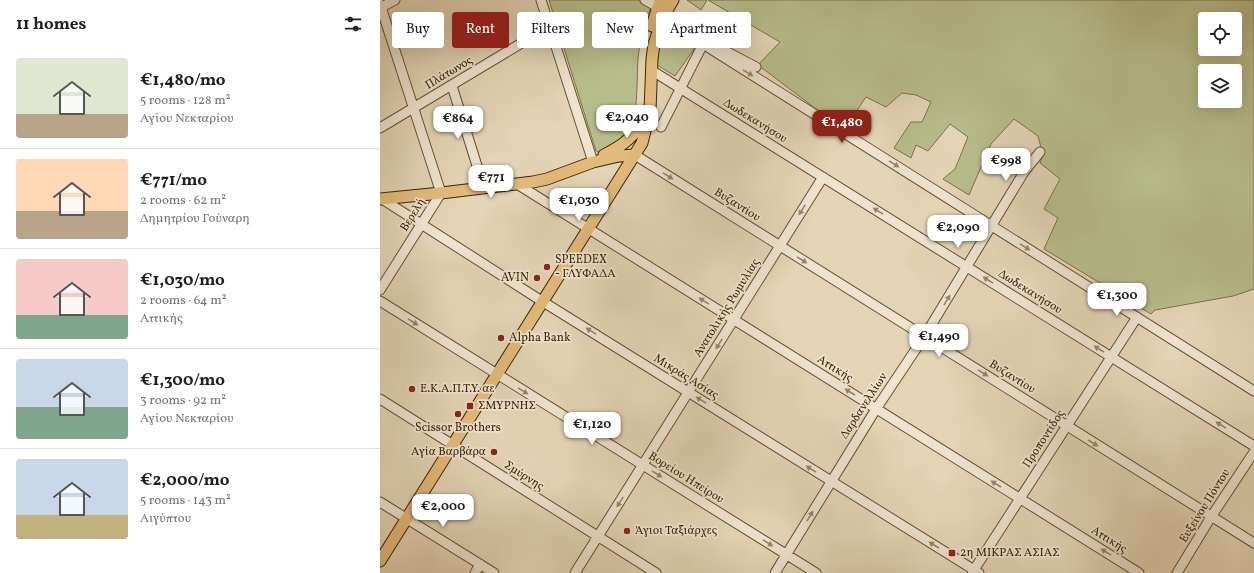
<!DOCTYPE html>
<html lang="en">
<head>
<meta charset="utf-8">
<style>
	body { margin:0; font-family:Vollkorn,serif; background:#f6f6f6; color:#202124; height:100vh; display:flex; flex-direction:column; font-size:15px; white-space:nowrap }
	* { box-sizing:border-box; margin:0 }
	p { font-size:13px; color:#757577 }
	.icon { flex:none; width:22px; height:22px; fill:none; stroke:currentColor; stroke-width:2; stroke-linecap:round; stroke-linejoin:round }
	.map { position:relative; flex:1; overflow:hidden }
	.details { display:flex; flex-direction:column; background:#fff; width:380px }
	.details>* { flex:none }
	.guide { position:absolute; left:12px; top:12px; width:380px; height:36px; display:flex; gap:8px }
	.controls { position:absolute; left:818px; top:12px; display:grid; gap:8px }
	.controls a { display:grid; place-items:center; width:44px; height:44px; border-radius:4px; background:#fff; box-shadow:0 4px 16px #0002; font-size:20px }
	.price { position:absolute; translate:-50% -34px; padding:0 9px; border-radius:8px; background:#fff; color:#222; font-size:13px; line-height:26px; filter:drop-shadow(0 1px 2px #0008) }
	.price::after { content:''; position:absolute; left:50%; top:24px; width:12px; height:9px; margin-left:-6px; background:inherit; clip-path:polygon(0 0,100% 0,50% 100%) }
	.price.on { background:#8f2418; color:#fff }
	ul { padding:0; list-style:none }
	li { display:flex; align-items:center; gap:12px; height:100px; padding:0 16px }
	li+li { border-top:1px solid #e0e0e0 }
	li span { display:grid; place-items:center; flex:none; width:112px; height:80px; border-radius:4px; color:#555 }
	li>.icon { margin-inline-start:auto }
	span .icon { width:48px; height:48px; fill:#fffc; stroke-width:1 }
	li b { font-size:17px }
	h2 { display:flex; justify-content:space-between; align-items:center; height:48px; padding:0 16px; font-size:17px }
	.chip { padding:0 14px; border-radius:4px; background:#fff; box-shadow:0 4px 16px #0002; font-size:14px; line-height:36px }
	.chip.on { background:#8f2418; color:#fff }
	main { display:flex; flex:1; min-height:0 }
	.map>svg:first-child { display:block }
	.green { fill:#b7bc8b; stroke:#7a7048; fill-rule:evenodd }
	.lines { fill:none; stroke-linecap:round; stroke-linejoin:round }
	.minor-casing { stroke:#675130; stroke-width:11 }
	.major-casing { stroke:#3e2504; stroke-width:13 }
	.minor { stroke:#ede3cf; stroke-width:9 }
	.major { stroke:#e2ba7a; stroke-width:11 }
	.oneway { fill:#96846a }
	.poi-dot { fill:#8f2418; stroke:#ede3cf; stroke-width:1.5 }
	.labels { text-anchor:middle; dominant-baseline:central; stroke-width:3.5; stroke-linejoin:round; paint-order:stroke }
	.street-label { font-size:12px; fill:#3e2504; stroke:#ede3cf }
	.poi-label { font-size:12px; fill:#3e2504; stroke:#ede3cf; text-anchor:start }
</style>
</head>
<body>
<main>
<section class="details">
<h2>11 homes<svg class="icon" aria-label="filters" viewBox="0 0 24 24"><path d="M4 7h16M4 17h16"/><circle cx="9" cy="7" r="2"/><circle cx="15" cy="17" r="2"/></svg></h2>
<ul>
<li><span style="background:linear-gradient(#dfe7d0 70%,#b9a48a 0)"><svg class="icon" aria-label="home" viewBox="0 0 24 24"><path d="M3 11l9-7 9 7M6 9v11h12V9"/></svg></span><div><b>€1,480/mo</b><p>5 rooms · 128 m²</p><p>Αγίου Νεκταρίου</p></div></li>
<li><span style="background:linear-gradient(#ffd9b3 65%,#b9a48a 0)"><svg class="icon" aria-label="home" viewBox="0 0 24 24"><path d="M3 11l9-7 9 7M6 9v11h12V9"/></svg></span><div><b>€771/mo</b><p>2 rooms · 62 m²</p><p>Δημητρίου Γούναρη</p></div></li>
<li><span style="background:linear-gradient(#f6c9c9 70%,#7fa58c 0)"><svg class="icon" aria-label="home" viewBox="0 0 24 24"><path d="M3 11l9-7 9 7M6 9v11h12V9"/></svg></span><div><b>€1,030/mo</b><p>2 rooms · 64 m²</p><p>Αττικής</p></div></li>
<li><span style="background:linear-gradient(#c9d6e8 60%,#7fa58c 0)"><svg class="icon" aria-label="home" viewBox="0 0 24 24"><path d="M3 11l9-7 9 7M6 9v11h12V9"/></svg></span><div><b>€1,300/mo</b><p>3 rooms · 92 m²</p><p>Αγίου Νεκταρίου</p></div></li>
<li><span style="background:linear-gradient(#c9d6e8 70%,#c2b280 0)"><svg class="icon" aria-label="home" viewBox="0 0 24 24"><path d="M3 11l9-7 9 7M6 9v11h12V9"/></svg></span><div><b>€2,000/mo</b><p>5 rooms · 143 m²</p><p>Αιγύπτου</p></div></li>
</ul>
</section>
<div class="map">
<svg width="874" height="573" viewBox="0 0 874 573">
	<rect width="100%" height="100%" fill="#e3d4b5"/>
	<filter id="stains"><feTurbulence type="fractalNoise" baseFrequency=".005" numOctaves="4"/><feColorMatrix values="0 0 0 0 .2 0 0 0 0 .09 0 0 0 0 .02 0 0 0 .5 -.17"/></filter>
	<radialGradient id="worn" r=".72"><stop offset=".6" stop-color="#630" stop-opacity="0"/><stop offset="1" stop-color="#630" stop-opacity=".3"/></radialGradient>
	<path class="green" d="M169 0H258L271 7C265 24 260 40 258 58 257 74 258 113 251 126 244 139 231 146 218 152L216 151Z
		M307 0H327L321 10Z
		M328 0H874V289L853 296 775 310 771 314 664 249 678 218 664 209 680 179 660 163 663 155 658 136 634 119 611 144 589 195 563 179 575 169 588 137 570 124 548 151 536 145 531 158 514 148 531 122H542L551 102 536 95 522 93 506 107 486 97 464 130 378 65 400 42ZM825 19H855V49H825ZM825 71H855V101H825Z
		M285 28 311 44 314 49 295 76 277 65 279 47Z"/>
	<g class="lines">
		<g class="minor-casing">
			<path id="minor" d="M161 0 213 162
				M265 0 278 7 283 17 323 44 874 391
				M0 4 61 193 0 290
				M0 8 15 0
				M334 45 376 67
				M271 70 874 446
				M72 86 104 188
				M281 127 323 44
				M0 128 170 26
				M255 155 874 543
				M137 184 759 573
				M2 199 157 298 599 573
				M0 301 436 573
				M0 399 276 573
				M0 502 114 573
				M95 573 100 564
				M195 573 443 177
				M395 573 496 409 544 337 644 172 660 152
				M592 573 757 317
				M797 573 831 517 874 452"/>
		</g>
		<g class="major-casing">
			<path id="major" d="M272 26 278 7 282 0
				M224 155C238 148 251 140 259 126
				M0 199 61 193 153 182 167 179 213 162 239 156 255 155
				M0 561 262 143 270 111 272 59 274 44 283 17 293 0"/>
		</g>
		<use href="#minor" class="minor"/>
		<use href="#major" class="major"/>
	</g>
	<defs><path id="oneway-solid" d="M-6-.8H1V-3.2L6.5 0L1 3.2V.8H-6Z"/></defs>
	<g class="oneway">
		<use href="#oneway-solid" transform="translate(368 73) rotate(32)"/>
		<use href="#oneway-solid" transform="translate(514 164) rotate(32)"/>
		<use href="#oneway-solid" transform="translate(288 176) rotate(32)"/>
		<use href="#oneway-solid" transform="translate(422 210) rotate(122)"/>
		<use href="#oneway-solid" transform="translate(498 211) rotate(-148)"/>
		<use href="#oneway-solid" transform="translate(645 247) rotate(32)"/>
		<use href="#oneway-solid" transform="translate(422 260) rotate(32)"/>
		<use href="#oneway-solid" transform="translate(608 280) rotate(-148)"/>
		<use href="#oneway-solid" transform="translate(567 300) rotate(-59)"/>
		<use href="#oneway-solid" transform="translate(324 301) rotate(-148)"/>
		<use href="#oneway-solid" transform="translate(33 322) rotate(32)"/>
		<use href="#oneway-solid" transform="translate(211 331) rotate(-148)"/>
		<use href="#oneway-solid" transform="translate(339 344) rotate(122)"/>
		<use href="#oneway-solid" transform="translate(719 349) rotate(-148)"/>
		<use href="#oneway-solid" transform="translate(603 373) rotate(32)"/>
		<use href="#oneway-solid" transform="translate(143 391) rotate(32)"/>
		<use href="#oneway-solid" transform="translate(470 392) rotate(-148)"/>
		<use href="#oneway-solid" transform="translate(321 400) rotate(-148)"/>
		<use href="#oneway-solid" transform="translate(841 425) rotate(-148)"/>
		<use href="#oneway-solid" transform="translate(713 443) rotate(32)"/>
		<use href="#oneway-solid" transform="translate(431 469) rotate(-148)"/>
		<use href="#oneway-solid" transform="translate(277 474) rotate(32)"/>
		<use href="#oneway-solid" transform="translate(616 484) rotate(-148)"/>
		<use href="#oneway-solid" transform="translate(240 502) rotate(122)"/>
		<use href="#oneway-solid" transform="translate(430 516) rotate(-59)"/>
		<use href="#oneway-solid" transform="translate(388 543) rotate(32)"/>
		<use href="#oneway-solid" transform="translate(554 545) rotate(-148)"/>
		<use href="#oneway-solid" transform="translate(726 552) rotate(-148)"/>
	</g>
	<g class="poi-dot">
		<circle cx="167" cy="267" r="4"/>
		<circle cx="157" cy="278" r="4"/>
		<circle cx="121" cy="338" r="4"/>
		<circle cx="32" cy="389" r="4"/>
		<rect x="86" y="402" width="8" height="8" rx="2"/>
		<circle cx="78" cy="414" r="4"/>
		<circle cx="114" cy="452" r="4"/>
		<circle cx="247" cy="531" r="4"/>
		<rect x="568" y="549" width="8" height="8" rx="2"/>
	</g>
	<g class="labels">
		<g class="street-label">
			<text transform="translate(69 73) rotate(-31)">Πλάτωνος</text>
			<text transform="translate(375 121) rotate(32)">Δωδεκανήσου</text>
			<text transform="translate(357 205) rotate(32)">Βυζαντίου</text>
			<text transform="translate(33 215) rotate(-58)">Βερελή</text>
			<text transform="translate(650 292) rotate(32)">Δωδεκανήσου</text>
			<text transform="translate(347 308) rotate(-58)">Ανατολικής Ρωμυλίας</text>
			<text transform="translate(455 369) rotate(32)">Αττικής</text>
			<text transform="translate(306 377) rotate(32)">Μικράς Ασίας</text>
			<text transform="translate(632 377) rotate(32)">Βυζαντίου</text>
			<text transform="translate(484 406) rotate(-57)">Δαρδανελλίων</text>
			<text transform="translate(664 439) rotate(-57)">Προποντίδος</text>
			<text transform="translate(144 476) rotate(32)">Σμύρνης</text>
			<text transform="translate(306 478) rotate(32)">Βορείου Ηπείρου</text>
			<text transform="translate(825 506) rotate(-58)">Ευξείνου Πόντου</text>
			<text transform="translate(729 540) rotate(32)">Αττικής</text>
		</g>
		<g class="poi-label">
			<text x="175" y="260">SPEEDEX<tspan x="175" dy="14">- ΓΛΥΦΑΔΑ</tspan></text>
			<text x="149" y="278" text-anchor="end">AVIN</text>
			<text x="129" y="338">Alpha Bank</text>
			<text x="40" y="389">Ε.Κ.Α.Π.Τ.Υ. αε</text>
			<text x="98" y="406">ΣΜΥΡΝΗΣ</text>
			<text x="78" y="428" text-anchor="middle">Scissor Brothers</text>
			<text x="106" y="452" text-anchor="end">Αγία Βαρβάρα</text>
			<text x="255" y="531">Άγιοι Ταξιάρχες</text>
			<text x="580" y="553">2η ΜΙΚΡΑΣ ΑΣΙΑΣ</text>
		</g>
	</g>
	<rect width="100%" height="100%" filter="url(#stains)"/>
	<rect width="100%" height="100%" fill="url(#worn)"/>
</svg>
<div class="controls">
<a><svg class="icon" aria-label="locate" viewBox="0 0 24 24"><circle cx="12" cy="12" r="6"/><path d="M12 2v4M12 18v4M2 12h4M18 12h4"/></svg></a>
<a><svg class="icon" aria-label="layers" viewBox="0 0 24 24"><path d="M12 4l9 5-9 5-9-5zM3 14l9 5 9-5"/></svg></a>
</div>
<b class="price" style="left:247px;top:139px">€2,040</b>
<b class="price" style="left:78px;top:140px">€864</b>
<b class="price on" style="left:462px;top:144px">€1,480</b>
<b class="price" style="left:626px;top:182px">€998</b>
<b class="price" style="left:111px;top:199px">€771</b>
<b class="price" style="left:199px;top:222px">€1,030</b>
<b class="price" style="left:578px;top:249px">€2,090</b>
<b class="price" style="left:737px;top:317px">€1,300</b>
<b class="price" style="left:559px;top:358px">€1,490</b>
<b class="price" style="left:212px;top:446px">€1,120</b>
<b class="price" style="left:63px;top:528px">€2,000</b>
<div class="guide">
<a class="chip">Buy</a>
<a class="chip on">Rent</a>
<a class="chip">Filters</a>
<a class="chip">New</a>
<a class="chip">Apartment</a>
</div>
</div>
</main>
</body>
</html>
